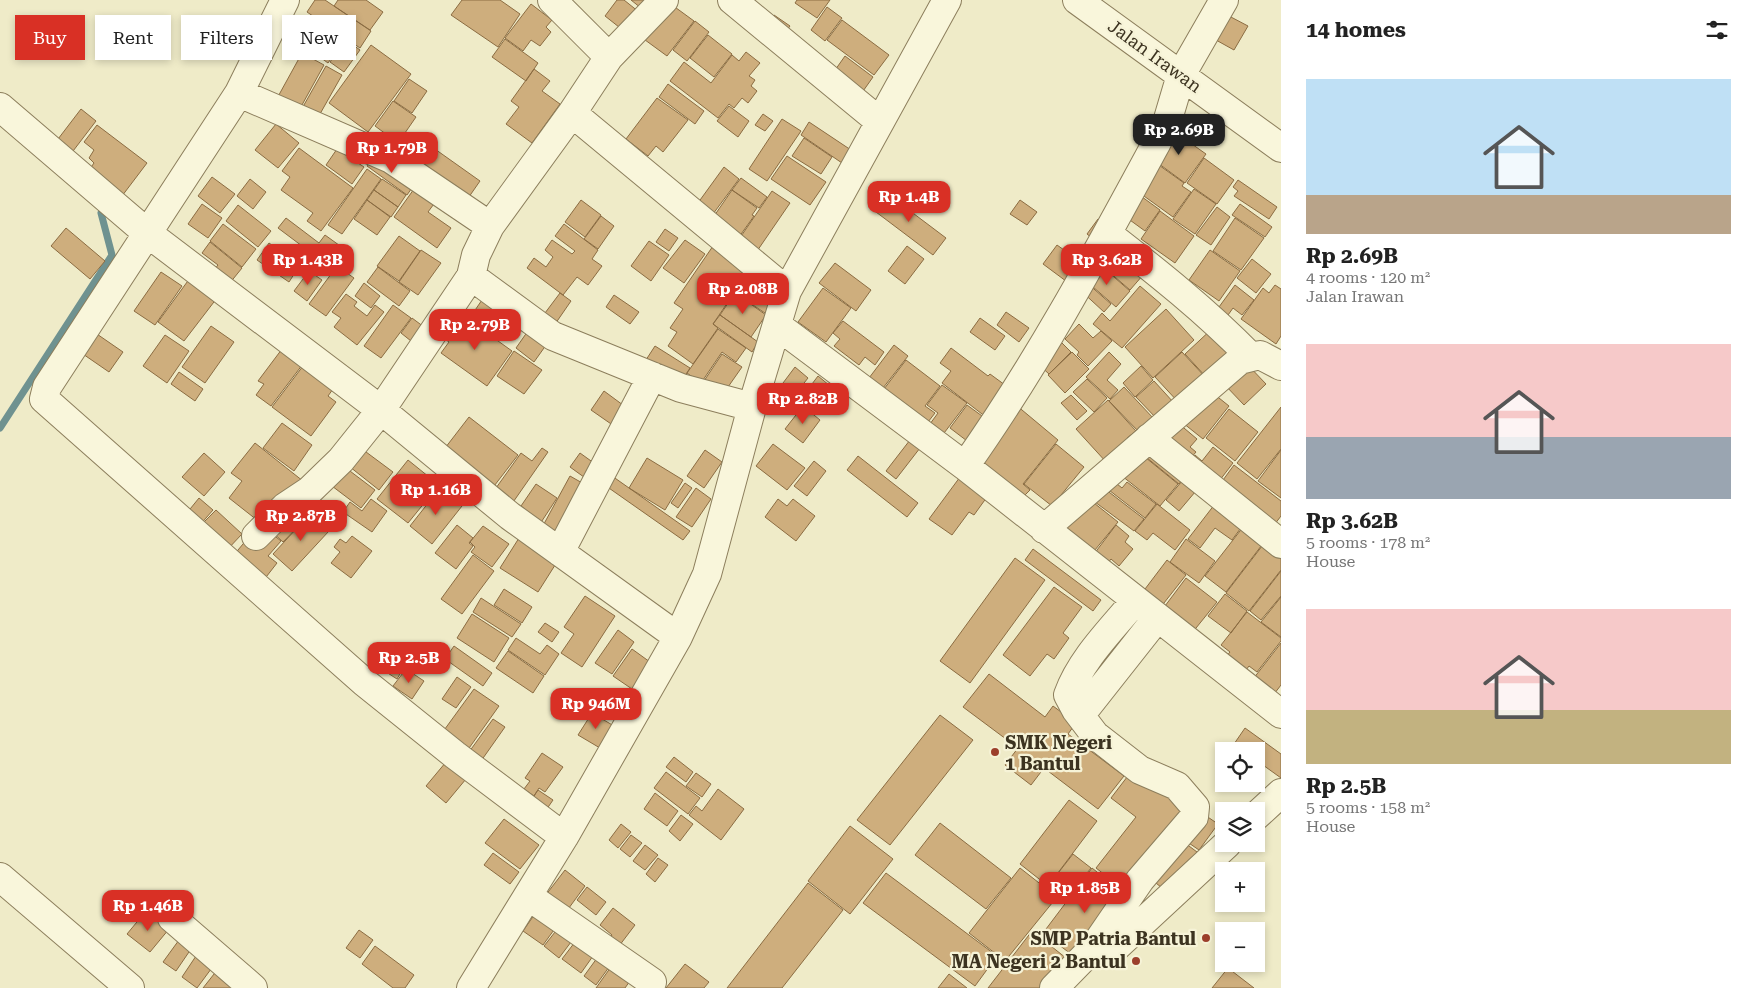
<!DOCTYPE html>
<html lang="en">
<head>
<meta charset="utf-8">
<style>
	body { margin:0; font-family:"Roboto Serif",serif; background:#f6f6f6; color:#222; height:100vh; display:flex; flex-direction:column; font-size:19px; white-space:nowrap }
	* { box-sizing:border-box; margin:0 }
	p { font-size:16px; color:#767676 }
	.icon { flex:none; width:28px; height:28px; fill:none; stroke:currentColor; stroke-width:2; stroke-linecap:round; stroke-linejoin:round }
	.map { position:relative; flex:1; overflow:hidden }
	.drawer { display:flex; flex-direction:column; background:#fff; width:475px }
	.drawer>* { flex:none }
	.guide { position:absolute; left:15px; top:15px; width:475px; height:45px; display:flex; gap:10px }
	.buttons { position:absolute; left:1215px; top:742px; display:grid; gap:10px }
	.buttons a { display:grid; place-items:center; width:50px; height:50px; border-radius:0px; background:#fff; box-shadow:0 2px 8px #0003; font-size:25px }
	.price { position:absolute; translate:-50% -42px; padding:0 11px; border-radius:10px; background:#d93025; color:#fff; font-size:16px; line-height:32px; filter:drop-shadow(0 1px 2px #0008) }
	.price::after { content:''; position:absolute; left:50%; top:30px; width:15px; height:11px; margin-left:-8px; background:inherit; clip-path:polygon(0 0,100% 0,50% 100%) }
	.price.on { background:#222; color:#fff }
	ul { padding:0; list-style:none }
	li { display:grid; align-content:center; gap:10px; height:265px; padding:0 25px }
	li span { display:grid; place-items:center; height:155px; border-radius:0px; color:#555 }
	li>.icon { margin-inline-start:auto }
	span .icon { width:90px; height:90px; fill:#fffc; stroke-width:1 }
	li b { font-size:21px }
	h2 { display:flex; justify-content:space-between; align-items:center; height:60px; padding:0 25px; font-size:21px }
	.tag { padding:0 18px; border-radius:0px; background:#fff; box-shadow:0 2px 8px #0003; font-size:18px; line-height:45px }
	.tag.on { background:#d93025; color:#fff }
	main { display:flex; flex:1; min-height:0 }
	.map>svg:first-child { display:block }
	.lines { fill:none; stroke-linecap:round; stroke-linejoin:round }
	.stream { stroke:#6f9290; stroke-width:7 }
	.building { fill:#ceae7d; stroke:#8b6c42 }
	.minor-casing { stroke:#8c7e5c; stroke-width:30 }
	.minor { stroke:#f9f6db; stroke-width:28 }
	.poi-dot { fill:#9c3f2b; stroke:#f6f3d7; stroke-width:2 }
	.labels { text-anchor:middle; dominant-baseline:central; stroke-width:4.5; stroke-linejoin:round; paint-order:stroke }
	.street-label { font-size:18px; fill:#3c3320; stroke:#f6f3d7 }
	.poi-label { font-size:18px; font-weight:bold; fill:#3c3320; stroke:#f6f3d7; text-anchor:end }
</style>
</head>
<body>
<main>
<div class="map">
<svg width="1281" height="988" viewBox="0 0 1281 988">
	<rect width="100%" height="100%" fill="#efebc8"/>
	<g class="lines">
		<path class="stream" d="M0 428 112 255 101 213"/>
	</g>
	<path class="building" d="M315 0H325L371 31 360 48 307 12Z
		M338 0H366L383 12 370 30 334 6Z
		M462 0H500L520 14 498 47 451 15Z
		M617 0H624L639 12 624 31 605 16Z
		M631 0H647L641 8Z
		M797 0H830L817 18 795 3Z
		M668 2 694 21 667 56 641 37Z
		M531 4 552 20 546 27 551 32 540 46 531 40 523 51 505 38Z
		M827 7 842 18 825 41 811 30Z
		M774 15 790 26 784 34 768 23Z
		M311 16 344 40 328 63 295 39Z
		M1229 16 1248 26 1234 50 1216 40Z
		M842 20 889 55 874 75 827 40Z
		M695 21 709 32 687 61 673 50Z
		M708 35 732 54 714 77 690 58Z
		M505 39 538 63 526 81 492 57Z
		M346 40 360 50 344 72 330 62Z
		M371 45 411 74 368 132 329 103Z
		M746 52 760 63 749 76 755 80 751 86 757 91 748 103 742 98 734 108 729 104 718 118 670 81 684 62 711 83 732 55 739 61Z
		M302 53 324 65 297 114 275 102Z
		M845 56 873 77 861 94 833 73Z
		M326 66 342 75 316 121 300 112Z
		M534 69 550 81 542 91 560 104 532 143 506 124 519 107 511 101Z
		M409 79 427 91 412 113 394 101Z
		M668 84 704 111 695 124 659 97Z
		M657 98 688 120 663 152 656 146 648 156 626 139Z
		M393 101 416 117 398 143 375 126Z
		M729 106 749 121 738 137 717 121Z
		M81 109 96 121 70 155 55 143Z
		M763 114 773 121 765 131 755 125Z
		M782 119 801 131 767 181 749 169Z
		M809 122 851 150 842 163 801 135Z
		M276 124 299 143 278 168 255 150Z
		M97 125 147 163 122 196 89 170 94 163 89 158 94 150 84 142Z
		M1172 130 1206 154 1185 183 1151 158Z
		M804 138 832 157 821 174 792 156Z
		M425 142 480 181 464 204 408 165Z
		M299 148 353 188 321 231 307 221 313 213 281 190 290 177 282 171Z
		M337 149 364 167 352 184 326 165Z
		M376 154 416 182 407 195 367 166Z
		M787 156 826 182 810 205 771 179Z
		M1204 158 1234 180 1217 204 1187 183Z
		M1156 163 1184 183 1182 186 1191 192 1173 217 1137 191Z
		M724 167 739 179 710 218 695 207Z
		M367 169 381 179 342 234 328 225Z
		M212 177 235 194 220 213 198 196Z
		M741 178 767 197 759 208 732 190Z
		M250 179 266 192 253 209 237 196Z
		M382 179 406 195 398 207 374 190Z
		M1238 180 1277 207 1269 219 1234 196 1238 191 1233 187Z
		M419 182 439 197 428 212 451 228 437 248 394 217Z
		M1194 189 1216 204 1195 234 1173 219Z
		M374 190 398 207 391 217 367 200Z
		M732 190 757 208 752 215 754 216 734 244 712 219Z
		M772 191 790 203 753 257 735 245Z
		M885 192 946 238 933 255 872 209Z
		M1138 194 1160 210 1145 231 1123 215Z
		M367 200 390 217 377 235 354 219Z
		M581 200 601 215 585 237 565 222Z
		M1020 200 1037 212 1027 225 1010 214Z
		M202 204 222 218 208 238 188 224Z
		M1240 204 1272 227 1265 237 1232 215Z
		M238 205 271 231 258 247 226 221Z
		M1217 207 1230 217 1211 245 1196 235Z
		M1160 211 1194 236 1175 263 1141 239Z
		M601 216 614 226 598 249 584 239Z
		M286 218 319 243 325 235 343 248 323 273 297 253 302 246 278 228Z
		M1235 218 1264 238 1241 270 1213 251Z
		M1098 219 1108 227 1097 242 1087 234Z
		M223 224 256 249 242 267 210 241Z
		M564 224 598 250 592 259 602 266 588 285 577 277 563 295 527 268 534 258 546 267 553 257 545 250 552 240 572 254 575 251 555 236Z
		M66 228 105 261 90 279 51 246Z
		M665 229 678 238 669 251 656 242Z
		M399 236 420 251 399 281 377 266Z
		M685 240 705 254 684 283 663 268Z
		M649 241 669 255 651 281 631 266Z
		M210 242 242 268 225 289 208 277 218 265 202 253Z
		M269 243 300 265 289 282 257 260Z
		M1057 245 1088 267 1074 287 1043 264Z
		M713 246 749 271 713 324 718 328 693 364 668 346 677 332 670 328 683 309 674 303Z
		M907 246 924 259 905 284 888 271Z
		M1114 249 1143 275 1130 290 1100 264Z
		M421 250 441 263 418 295 399 282Z
		M1210 250 1240 271 1219 301 1189 280Z
		M1252 259 1271 274 1256 293 1237 278Z
		M835 263 871 290 856 311 819 283Z
		M1099 264 1130 291 1116 307 1085 280Z
		M337 266 354 278 326 316 309 304Z
		M378 267 410 291 399 306 367 282Z
		M309 271 322 280 307 301 294 291Z
		M161 272 182 286 155 325 134 311Z
		M190 278 217 298 184 341 158 322Z
		M756 282 777 297 765 313 744 299Z
		M1086 282 1111 304 1104 312 1079 289Z
		M364 283 380 296 371 308 355 296Z
		M1235 285 1254 300 1242 315 1233 308 1221 325 1211 318Z
		M1275 285 1281 289V336L1276 344 1241 319 1263 288 1269 293Z
		M1140 286 1161 304 1122 348 1093 324 1102 313 1110 321Z
		M823 288 851 308 826 342 798 322Z
		M560 293 571 301 551 330 539 321Z
		M735 293 766 315 751 337 720 315Z
		M346 294 357 302 354 306 367 316 375 305 384 312 357 345 334 327 341 318 332 312Z
		M614 295 639 312 630 324 606 307Z
		M484 297 504 311 488 333 469 319Z
		M393 305 411 318 381 358 364 346Z
		M1166 309 1194 340 1153 378 1125 347Z
		M1006 312 1029 328 1019 342 997 325Z
		M720 315 758 342 752 352 713 324Z
		M412 318 428 330 416 345 401 333Z
		M466 318 512 351 487 386 441 353 449 342 441 336 450 324 458 330Z
		M980 318 1005 336 995 350 970 332Z
		M843 321 884 352 875 365 865 357 859 365 834 346 840 339 833 333Z
		M1079 324 1093 338 1101 331 1112 341 1088 366 1077 355 1079 352 1065 339Z
		M211 326 234 342 205 383 182 367Z
		M1214 327 1236 352 1207 378 1185 354Z
		M530 328 549 341 534 362 516 348Z
		M718 329 746 348 736 362 722 352 701 383 687 373Z
		M94 332 123 352 109 372 80 352Z
		M165 335 189 351 167 383 143 366Z
		M1059 340 1071 352 1049 374 1037 363Z
		M288 341 309 356 271 406 256 395 264 384 258 381Z
		M894 345 908 356 883 388 869 378Z
		M655 346 690 368 679 385 642 366Z
		M951 348 988 376 990 374 1005 385 990 405 998 411 991 421 942 383 951 371 940 363Z
		M514 351 542 370 524 394 497 376Z
		M1072 352 1089 369 1065 393 1048 375Z
		M1109 352 1121 364 1107 380 1118 390 1110 399 1086 377Z
		M1182 352 1207 379 1180 404 1155 377Z
		M722 354 742 367 721 397 702 384Z
		M906 360 940 386 925 406 935 413 928 422 884 389Z
		M1246 363 1266 384 1244 405 1224 384Z
		M303 366 333 389 328 396 336 402 311 436 272 407Z
		M1141 366 1153 380 1135 397 1123 383Z
		M795 367 808 378 793 397 780 387Z
		M179 372 203 389 195 401 171 384Z
		M818 376 835 390 820 409 803 396Z
		M1087 379 1107 398 1094 412 1073 392Z
		M1154 381 1174 403 1157 419 1136 397Z
		M942 385 967 403 941 437 927 428 938 413 927 405Z
		M1124 387 1154 419 1140 433 1109 401Z
		M1209 390 1229 406 1203 439 1183 423Z
		M604 391 627 408 614 426 591 410Z
		M1071 395 1087 411 1077 420 1061 403Z
		M1108 400 1136 431 1127 438 1130 441 1107 463 1076 429Z
		M967 405 993 424 975 447 950 428Z
		M1016 405 1058 440 1023 484 1030 490 1023 497 973 457Z
		M803 406 820 420 803 443 785 429Z
		M1281 407V449L1257 479 1237 463Z
		M1229 409 1258 432 1235 461 1206 438Z
		M469 417 518 455 491 490 442 452Z
		M282 423 312 445 294 471 263 448Z
		M1178 423 1197 439 1190 447 1196 452 1184 466 1159 446Z
		M910 440 920 448 896 479 886 471Z
		M1151 442 1187 473 1179 484 1141 453Z
		M255 443 308 485 262 524 229 498 242 481 231 473Z
		M773 444 805 468 787 490 756 466Z
		M1056 444 1084 467 1052 506 1024 484Z
		M358 446 393 472 379 490 345 463Z
		M1213 447 1233 463 1213 489 1185 467 1195 455 1202 461Z
		M542 448 548 452 509 508 491 495 521 453 532 461Z
		M705 450 722 462 704 488 687 476Z
		M1281 450V498L1258 481Z
		M204 453 225 472 204 496 182 477Z
		M580 453 598 466 588 480 570 467Z
		M1140 453 1178 484 1160 506 1122 476Z
		M858 456 918 503 907 517 847 470Z
		M647 458 683 480 665 510 629 488Z
		M408 460 439 485 408 523 377 499Z
		M814 461 826 471 807 496 794 486Z
		M342 465 375 490 361 508 328 483Z
		M1234 465 1281 501V516L1268 533 1215 491Z
		M1188 474 1201 485 1179 511 1166 500Z
		M570 476 591 488 560 545 539 533Z
		M612 476 690 531 683 540 606 486Z
		M960 477 987 497 974 515 969 512 952 535 929 519Z
		M1111 479 1122 488 1127 482 1156 504 1145 518 1105 487Z
		M685 483 692 488 678 508 671 503Z
		M536 484 557 498 536 530 521 520 527 511 521 506Z
		M440 488 462 506 432 544 410 526Z
		M696 488 711 499 692 527 676 517Z
		M1105 489 1144 519 1134 531 1095 502Z
		M199 498 213 510 199 526 186 514Z
		M371 499 387 511 372 532 343 512 350 502 362 511Z
		M778 499 787 506 793 499 815 516 796 541 765 517Z
		M1089 499 1118 522 1090 556 1061 533Z
		M297 500 311 513 283 542 269 529Z
		M1218 500 1246 521 1232 540 1215 528 1200 548 1188 539Z
		M1157 504 1190 530 1175 550 1153 533 1147 540 1135 531Z
		M216 510 242 534 226 551 200 526Z
		M311 513 329 531 292 571 273 554Z
		M1247 522 1268 537 1226 592 1205 576Z
		M457 525 473 538 469 543 473 546 456 569 435 553Z
		M1116 525 1129 536 1125 542 1133 549 1119 566 1111 559 1107 564 1094 554Z
		M483 526 509 544 492 567 471 552 475 547 470 542Z
		M266 529 281 541 268 556 277 563 263 581 233 556 248 538Z
		M352 536 372 551 351 578 331 563 340 552 334 547 340 539 346 543Z
		M1269 537 1281 546V570L1249 611 1226 593Z
		M519 538 557 562 538 592 500 568Z
		M1186 539 1215 561 1199 583 1170 562Z
		M1033 549 1101 600 1093 611 1025 560Z
		M473 555 494 571 462 614 441 599Z
		M1015 558 1045 580 970 683 940 661Z
		M1167 560 1186 575 1160 608 1142 593Z
		M1281 571V596L1261 620 1250 611Z
		M1186 578 1217 602 1192 633 1162 610Z
		M1054 587 1082 607 1063 633 1069 638 1054 659 1047 654 1030 676 1003 655Z
		M504 589 532 607 522 623 494 605Z
		M1225 594 1247 611 1231 633 1208 616Z
		M585 596 615 616 582 667 561 653 574 634 564 627Z
		M1281 597V637L1261 622Z
		M481 598 521 624 512 637 473 612Z
		M1247 612 1281 638V641L1257 672 1249 666 1243 674 1224 659 1230 652 1221 645Z
		M472 614 509 638 494 662 457 638Z
		M545 623 559 632 552 642 538 632Z
		M618 630 634 642 612 674 595 663Z
		M516 638 540 654 547 645 559 654 545 675 508 650Z
		M1281 643V685L1271 698 1250 683Z
		M454 646 492 673 483 686 445 659Z
		M632 649 650 662 632 689 613 676Z
		M508 651 544 676 533 693 496 668Z
		M387 658 403 669 397 679 380 668Z
		M406 669 424 681 412 699 393 686Z
		M989 674 1045 717 1053 706 1076 723 1068 734 1124 776 1098 809 1044 768 1031 785 1005 765 1018 748 963 707Z
		M457 677 471 687 456 708 442 699Z
		M474 689 499 706 467 751 442 733Z
		M592 713 614 726 600 748 578 735Z
		M940 715 973 740 890 845 857 820Z
		M493 719 505 727 481 761 469 752Z
		M1245 728 1281 754V778L1256 760V751H1244L1234 744Z
		M542 753 563 767 545 792 539 788 534 796 524 789 530 781 525 778Z
		M674 757 693 772 686 782 666 767Z
		M446 762 466 779 446 803 426 786Z
		M1134 768 1189 811 1127 892 1096 868 1136 817 1111 798Z
		M666 772 700 798 688 814 654 788Z
		M696 773 711 784 702 797 686 786Z
		M718 789 744 809 721 840 689 815 696 806 702 811Z
		M538 790 553 800 542 816 527 806Z
		M655 793 678 811 667 826 644 809Z
		M1069 800 1097 821 1048 886 1020 864Z
		M1202 813 1218 824 1199 850 1183 839Z
		M681 815 693 824 680 841 669 831Z
		M504 819 539 845 520 869 485 843Z
		M940 823 1011 878 986 909 915 855Z
		M621 824 631 832 618 848 609 840Z
		M850 826 893 859 850 914 808 881Z
		M631 835 642 843 630 857 620 849Z
		M1181 840 1197 852 1167 892 1151 879Z
		M645 845 658 855 645 870 633 861Z
		M493 853 519 872 510 884 484 865Z
		M1073 854 1091 868 1066 900 1048 886Z
		M658 858 668 865 655 882 646 874Z
		M1020 868 1057 897 1005 961 969 933Z
		M1092 868 1127 896 1079 960 1043 933Z
		M565 870 585 886 566 912 545 896Z
		M886 873 997 956 975 986 863 903Z
		M808 883 843 910 782 988H727Z
		M587 887 606 902 596 915 577 900Z
		M539 908 559 923 543 945 523 931Z
		M613 908 635 925 616 950 606 943 612 935 600 925Z
		M146 911 169 929 150 952 127 934Z
		M559 927 574 938 559 958 544 946Z
		M359 930 373 940 360 958 346 948Z
		M1032 931 1066 958 1043 988H988Z
		M179 940 191 949 176 971 163 962Z
		M575 942 593 956 581 973 562 959Z
		M375 946 414 975 405 988H393L362 964Z
		M198 953 214 965 197 988 182 977Z
		M600 954 612 963 596 985 584 976Z
		M613 964 632 978 625 988H596Z
		M685 964 709 982 704 988H666Z
		M1228 968 1254 988H1212Z
		M218 969 238 988H203Z
		M949 974 967 988H938Z"/>
	<g class="lines">
		<g class="minor-casing">
			<path id="minor" d="M285 0 239 93 47 387 44 399 364 682 455 755 564 837
				M552 0 609 57
				M732 0 879 121
				M1077 0 1281 148
				M239 93 391 159 490 226
				M0 107 146 232 381 410 510 516 678 637
				M572 113 787 291
				M1108 234C1157 272 1206 311 1250 356
				M471 276 553 336 681 388 752 407
				M778 326 965 466 1281 714
				M1149 438 1281 544
				M965 466C1038 363 1097 253 1157 142L1168 119 1181 75 1224 0
				M1044 529 1240 360 1260 355 1281 366
				M256 536 285 507 309 491 341 460 381 410 471 276 476 255 490 226 572 113 609 57 664 0
				M560 552 652 376
				M1076 710 1086 708 1157 618
				M1256 816 1281 793
				M0 877 130 988
				M528 896 652 982
				M172 918 253 988
				M1116 947 1227 844
				M471 988 564 837 678 637 707 574 752 407 787 291 947 0
				M1054 988 1094 947 1140 880 1194 817 1195 807 1177 786 1140 770 1095 735 1076 710 1068 695C1081 659 1111 630 1135 601"/>
		</g>
		<use href="#minor" class="minor"/>
	</g>
	<g class="poi-dot">
		<circle cx="995" cy="752" r="5"/>
		<circle cx="1206" cy="938" r="5"/>
		<circle cx="1136" cy="961" r="5"/>
	</g>
	<g class="labels">
		<g class="street-label">
			<text transform="translate(1155 56) rotate(36)">Jalan Irawan</text>
		</g>
		<g class="poi-label">
			<text x="1005" y="742" text-anchor="start">SMK Negeri<tspan x="1005" dy="21">1 Bantul</tspan></text>
			<text x="1196" y="938">SMP Patria Bantul</text>
			<text x="1126" y="961">MA Negeri 2 Bantul</text>
		</g>
	</g>
</svg>
<div class="buttons">
<a><svg class="icon" aria-label="locate" viewBox="0 0 24 24"><circle cx="12" cy="12" r="6"/><path d="M12 2v4M12 18v4M2 12h4M18 12h4"/></svg></a>
<a><svg class="icon" aria-label="layers" viewBox="0 0 24 24"><path d="M12 4l9 5-9 5-9-5zM3 14l9 5 9-5"/></svg></a>
<a>+</a>
<a>−</a>
</div>
<b class="price on" style="left:1179px;top:156px">Rp 2.69B</b>
<b class="price" style="left:392px;top:174px">Rp 1.79B</b>
<b class="price" style="left:909px;top:223px">Rp 1.4B</b>
<b class="price" style="left:308px;top:286px">Rp 1.43B</b>
<b class="price" style="left:1107px;top:286px">Rp 3.62B</b>
<b class="price" style="left:743px;top:315px">Rp 2.08B</b>
<b class="price" style="left:475px;top:351px">Rp 2.79B</b>
<b class="price" style="left:803px;top:425px">Rp 2.82B</b>
<b class="price" style="left:436px;top:516px">Rp 1.16B</b>
<b class="price" style="left:301px;top:542px">Rp 2.87B</b>
<b class="price" style="left:409px;top:684px">Rp 2.5B</b>
<b class="price" style="left:596px;top:730px">Rp 946M</b>
<b class="price" style="left:1085px;top:914px">Rp 1.85B</b>
<b class="price" style="left:148px;top:932px">Rp 1.46B</b>
<div class="guide">
<a class="tag on">Buy</a>
<a class="tag">Rent</a>
<a class="tag">Filters</a>
<a class="tag">New</a>
</div>
</div>
<section class="drawer">
<h2>14 homes<svg class="icon" aria-label="filters" viewBox="0 0 24 24"><path d="M4 7h16M4 17h16"/><circle cx="9" cy="7" r="2"/><circle cx="15" cy="17" r="2"/></svg></h2>
<ul>
<li><span style="background:linear-gradient(#bfe0f5 75%,#b9a48a 0)"><svg class="icon" aria-label="home" viewBox="0 0 24 24"><path d="M3 11l9-7 9 7M6 9v11h12V9"/></svg></span><div><b>Rp 2.69B</b><p>4 rooms · 120 m²</p><p>Jalan Irawan</p></div></li>
<li><span style="background:linear-gradient(#f6c9c9 60%,#9aa5b1 0)"><svg class="icon" aria-label="home" viewBox="0 0 24 24"><path d="M3 11l9-7 9 7M6 9v11h12V9"/></svg></span><div><b>Rp 3.62B</b><p>5 rooms · 178 m²</p><p>House</p></div></li>
<li><span style="background:linear-gradient(#f6c9c9 65%,#c2b280 0)"><svg class="icon" aria-label="home" viewBox="0 0 24 24"><path d="M3 11l9-7 9 7M6 9v11h12V9"/></svg></span><div><b>Rp 2.5B</b><p>5 rooms · 158 m²</p><p>House</p></div></li>
</ul>
</section>
</main>
</body>
</html>
